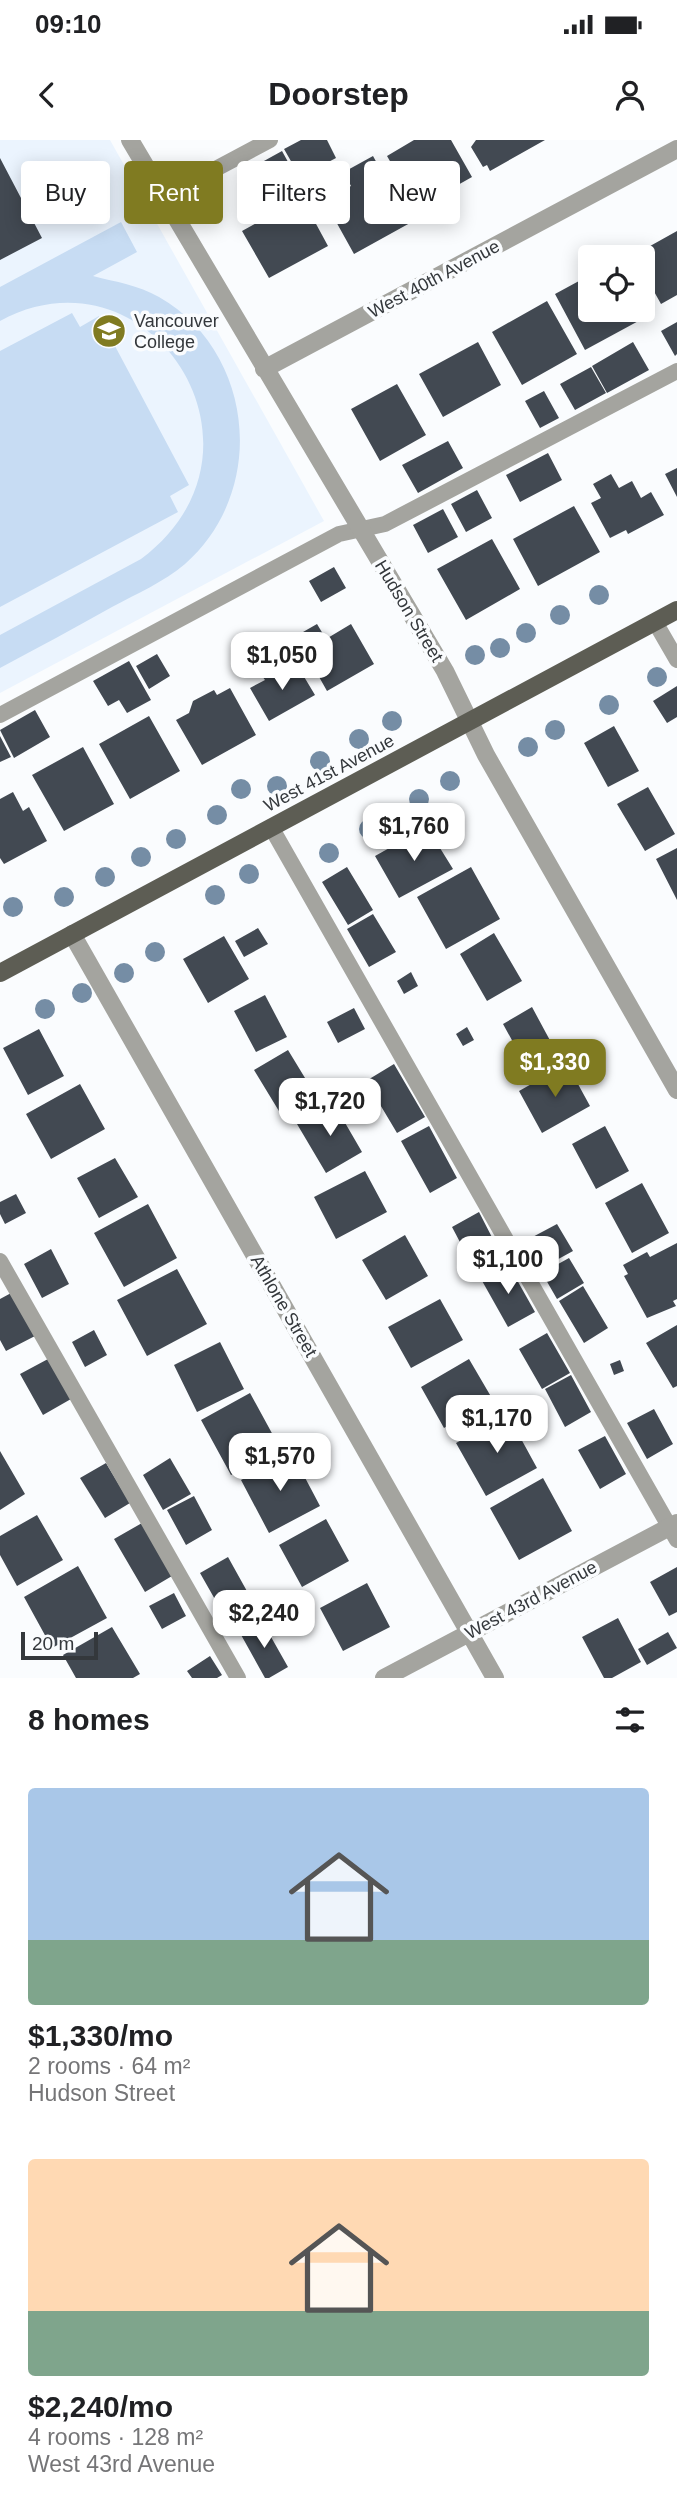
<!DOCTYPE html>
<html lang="en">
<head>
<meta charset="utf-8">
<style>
	body { margin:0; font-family:Arial,sans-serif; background:#f6f6f6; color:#202124; height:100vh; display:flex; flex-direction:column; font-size:26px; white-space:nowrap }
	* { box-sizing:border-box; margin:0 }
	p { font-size:23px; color:#757577 }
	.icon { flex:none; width:38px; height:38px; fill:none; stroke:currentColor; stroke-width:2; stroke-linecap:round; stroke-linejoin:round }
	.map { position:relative; height:1538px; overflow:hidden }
	.details { display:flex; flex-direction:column; background:#fff; flex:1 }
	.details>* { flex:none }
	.guide { position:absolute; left:21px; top:21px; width:635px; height:63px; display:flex; gap:14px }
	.controls { position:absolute; left:578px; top:105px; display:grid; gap:14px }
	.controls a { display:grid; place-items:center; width:77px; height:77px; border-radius:7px; background:#fff; box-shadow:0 4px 18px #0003; font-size:35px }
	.scale { position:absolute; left:21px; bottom:18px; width:77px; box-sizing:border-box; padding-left:7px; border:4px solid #34383c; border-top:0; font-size:19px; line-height:24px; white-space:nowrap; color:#34383c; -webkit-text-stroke:5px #fafcfe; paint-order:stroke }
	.price { position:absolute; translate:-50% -60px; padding:0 16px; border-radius:14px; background:#fff; color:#222; font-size:23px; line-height:46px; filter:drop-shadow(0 2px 4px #0008) }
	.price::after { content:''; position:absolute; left:50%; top:42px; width:21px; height:16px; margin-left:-10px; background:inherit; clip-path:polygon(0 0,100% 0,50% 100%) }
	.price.current { background:#807b21; color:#fff }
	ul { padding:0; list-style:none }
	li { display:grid; align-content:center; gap:14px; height:371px; padding:0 28px }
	li span { display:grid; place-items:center; height:217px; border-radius:7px; color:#555 }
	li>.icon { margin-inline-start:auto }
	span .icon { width:126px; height:126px; fill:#fffc; stroke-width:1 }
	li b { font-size:30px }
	h2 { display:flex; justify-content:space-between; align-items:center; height:84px; padding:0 28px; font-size:30px }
	.tag { padding:0 24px; border-radius:7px; background:#fff; box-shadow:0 4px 18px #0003; font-size:24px; line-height:63px }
	.tag.current { background:#807b21; color:#fff }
	.status { display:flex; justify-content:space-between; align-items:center; height:49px; padding:0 35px; background:#fff; direction:ltr }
	.status svg { height:19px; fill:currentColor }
	header { display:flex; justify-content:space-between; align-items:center; height:91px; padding:0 28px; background:#fff; font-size:32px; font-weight:800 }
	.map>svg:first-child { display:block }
	.built { fill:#ebf4fe }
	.green { fill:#c7dcf3 }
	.building { fill:#424952 }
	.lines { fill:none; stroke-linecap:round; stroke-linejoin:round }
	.service { stroke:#a4a49f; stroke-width:16 }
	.minor { stroke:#a4a49f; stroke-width:18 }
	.primary { stroke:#5d5d54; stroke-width:18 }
	.tree { fill:#758da5 }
	.labels { text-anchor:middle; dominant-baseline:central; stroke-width:7; stroke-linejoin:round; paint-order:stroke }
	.street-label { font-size:18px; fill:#34383c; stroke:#fafcfe }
	.poi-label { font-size:18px; fill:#34383c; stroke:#fafcfe; text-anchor:start }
</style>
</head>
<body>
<div class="status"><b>09:10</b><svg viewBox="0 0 49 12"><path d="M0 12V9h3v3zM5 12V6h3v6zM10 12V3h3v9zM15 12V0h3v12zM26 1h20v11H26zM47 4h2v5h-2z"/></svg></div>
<header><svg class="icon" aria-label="back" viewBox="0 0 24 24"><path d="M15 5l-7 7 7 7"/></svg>Doorstep<svg class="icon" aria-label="person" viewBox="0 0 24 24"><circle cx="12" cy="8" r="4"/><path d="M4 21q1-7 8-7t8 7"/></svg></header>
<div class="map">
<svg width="677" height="1538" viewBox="0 0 677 1538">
	<rect width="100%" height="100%" fill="#fafcfe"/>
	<path class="built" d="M0 0H110L324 381 0 553Z"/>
	<path class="green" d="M121 82 137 112 93 136C116 142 138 145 159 157 255 212 268 351 185 424 164 442 136 454 112 467 75 488 37 508 0 528V495L141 419C287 310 150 100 0 181V147Z
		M72 173 80 187 99 176 189 345 170 356 178 372 0 467V211Z"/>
	<path class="building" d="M301 0H327L336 18 300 37 284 9Z
		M414 0H451L472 37 417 68 387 16Z
		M476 0H545L490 31 487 25 483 27 471 7Z
		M282 11 298 40 269 56 253 27Z
		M373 16 410 83 354 114 324 60 351 46 344 32Z
		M0 18 42 98 0 120Z
		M302 58 328 106 269 138 242 91Z
		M677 91V155L661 164 642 130V117L634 115Z
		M590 135V170H640L644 178 585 210 555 154Z
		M547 161 577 214 522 245 492 192Z
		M677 182V214L675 216 661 191Z
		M478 202 501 245 443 277 419 234Z
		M633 202 649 230 607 253 592 226Z
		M591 227 606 253 575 270 560 244Z
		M397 244 426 295 380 321 351 269Z
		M544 251 559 278 540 288 525 261Z
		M448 301 463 328 418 353 402 325Z
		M548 313 562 340 520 362 506 335Z
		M677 328V357L665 334Z
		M611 334 619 348 632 341 641 358 651 352 664 375 628 394 626 390 610 398 591 363 601 358 593 344Z
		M477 350 492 378 466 392 451 364Z
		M574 366 600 412 538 446 513 399Z
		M443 369 458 397 428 413 413 385Z
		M492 399 520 449 466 480 437 429Z
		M334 427 346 448 321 462 309 441Z
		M317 484 326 499 351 484 374 524 327 551 296 496Z
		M157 514 170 536 149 549 136 526Z
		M129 521 151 560 127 573 119 560 108 566 93 541Z
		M297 525 315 555 269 581 250 548 265 540 262 536 279 527 283 533Z
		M677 546V577L667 583 653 561Z
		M230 548 256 595 202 625 176 580 189 573 193 561 214 550 217 555Z
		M35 570 50 597 14 618 0 590Z
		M149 576 180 631 130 659 99 604Z
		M614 586 639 631 608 647 584 603Z
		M0 596 11 617 0 622Z
		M83 607 114 664 64 691 32 635Z
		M648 647 675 694 645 711 617 664Z
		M13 652 23 671 29 667 47 701 4 724 0 718V659Z
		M427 687 453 729 399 758 375 716Z
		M677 708V760L656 719Z
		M347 727 373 770 348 785 322 742Z
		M471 727 500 779 446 809 417 757Z
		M373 774 396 812 369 827 347 789Z
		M258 788 268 804 244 817 235 801Z
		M494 793 522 841 487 861 460 814Z
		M224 796 249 839 208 863 183 819Z
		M411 832 418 846 404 854 397 841Z
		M265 855 287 897 256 912 234 871Z
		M532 867 553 906 524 922 503 884Z
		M354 868 365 889 338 903 327 882Z
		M467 887 474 900 463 906 456 894Z
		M39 889 64 936 28 955 3 908Z
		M288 910 319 961 285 981 254 930Z
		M394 924 425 977 397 993 366 941Z
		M567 924 590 966 542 993 519 951Z
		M80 944 105 989 51 1019 26 974Z
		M333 962 362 1012 326 1033 297 984Z
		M429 986 457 1038 430 1053 401 1001Z
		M605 986 629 1031 596 1049 572 1004Z
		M115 1018 138 1057 99 1078 77 1038Z
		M365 1031 387 1072 336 1099 314 1057Z
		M642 1043 669 1093 632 1113 605 1063Z
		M16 1054 26 1073 5 1084 0 1074V1062Z
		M148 1064 177 1118 124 1147 94 1093Z
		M479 1072 498 1109 471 1123 452 1087Z
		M557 1084 573 1111 542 1128 527 1100Z
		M405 1095 428 1136 386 1160 362 1120Z
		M677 1103V1159L673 1161 676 1166 647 1178 624 1136 628 1134 623 1125 647 1112 650 1117Z
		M51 1109 69 1144 42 1158 24 1124Z
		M569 1118 584 1143 557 1159 542 1133Z
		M508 1124 535 1172 508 1187 481 1139Z
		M177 1129 207 1184 147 1216 117 1160Z
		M583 1146 608 1188 584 1203 559 1161Z
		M13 1152 35 1196 6 1211 0 1200V1159Z
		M440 1159 463 1200 411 1228 388 1187Z
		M677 1185V1246L673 1248 646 1203Z
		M94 1190 107 1215 85 1227 72 1202Z
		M547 1193 570 1233 542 1249 519 1209Z
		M220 1202 244 1249 197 1272 174 1225Z
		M48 1219 71 1259 43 1275 20 1234Z
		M469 1219 493 1260 444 1288 421 1247Z
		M620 1220 624 1231 614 1235 610 1224Z
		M571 1235 591 1272 565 1287 545 1249Z
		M250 1253 280 1308 231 1335 201 1280Z
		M654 1269 673 1304 647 1319 627 1283Z
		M508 1275 537 1328 486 1356 456 1303Z
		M605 1296 626 1334 600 1349 578 1310Z
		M0 1311 25 1354 0 1370Z
		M292 1313 320 1366 269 1393 241 1340Z
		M170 1318 191 1354 163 1370 143 1335Z
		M106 1323 130 1363 105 1378 80 1338Z
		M543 1338 572 1391 519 1420 490 1368Z
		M194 1356 212 1390 186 1405 167 1370Z
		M37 1375 63 1420 17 1446 0 1415V1396Z
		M326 1379 349 1421 302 1447 279 1405Z
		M142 1383 172 1436 145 1452 114 1399Z
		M228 1417 253 1462 225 1477 200 1433Z
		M78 1426 107 1478 52 1508 24 1457Z
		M677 1427V1472L669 1476 650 1442Z
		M367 1443 390 1487 343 1511 320 1468Z
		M174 1453 186 1476 162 1489 149 1466Z
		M618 1478 641 1522 612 1538H604L582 1497Z
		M262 1481 288 1527 269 1538H265L240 1493Z
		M112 1487 140 1534 133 1538H76L63 1515Z
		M668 1492 677 1508 647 1525 638 1509Z
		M210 1516 222 1535 217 1538H192L187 1531Z"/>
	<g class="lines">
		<path class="service" d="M163 57 270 0
			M655 482 677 520
			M0 575 339 394 385 384 677 231
			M271 687 677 1400
			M0 1121 238 1538"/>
		<path class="minor" d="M130 0 445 531 486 615 677 950
			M264 229 677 9
			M72 794 495 1538
			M384 1538 677 1383"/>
		<path class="primary" d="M0 833 677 470"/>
	</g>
	<g class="tree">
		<circle cx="599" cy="455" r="10"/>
		<circle cx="560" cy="475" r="10"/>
		<circle cx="526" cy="493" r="10"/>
		<circle cx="500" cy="508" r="10"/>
		<circle cx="475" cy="515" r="10"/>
		<circle cx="657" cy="537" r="10"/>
		<circle cx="609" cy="565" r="10"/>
		<circle cx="392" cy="581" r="10"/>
		<circle cx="555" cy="590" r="10"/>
		<circle cx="359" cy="599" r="10"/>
		<circle cx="528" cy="607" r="10"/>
		<circle cx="320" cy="621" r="10"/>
		<circle cx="450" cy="641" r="10"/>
		<circle cx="277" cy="646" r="10"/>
		<circle cx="241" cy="649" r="10"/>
		<circle cx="419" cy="659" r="10"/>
		<circle cx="217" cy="675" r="10"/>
		<circle cx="369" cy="689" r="10"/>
		<circle cx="176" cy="699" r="10"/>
		<circle cx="329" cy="713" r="10"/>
		<circle cx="141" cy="717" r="10"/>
		<circle cx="249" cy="734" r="10"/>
		<circle cx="105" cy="737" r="10"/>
		<circle cx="215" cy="755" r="10"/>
		<circle cx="64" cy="757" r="10"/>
		<circle cx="13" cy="767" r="10"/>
		<circle cx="155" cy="812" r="10"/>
		<circle cx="124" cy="833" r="10"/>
		<circle cx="82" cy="853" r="10"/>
		<circle cx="45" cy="869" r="10"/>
	</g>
	<defs>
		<g id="school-disc" transform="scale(1.75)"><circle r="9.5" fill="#807b21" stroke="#fafcfe"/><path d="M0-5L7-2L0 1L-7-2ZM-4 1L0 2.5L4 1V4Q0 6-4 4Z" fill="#fff"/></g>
	</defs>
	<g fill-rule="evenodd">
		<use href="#school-disc" x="109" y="191"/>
	</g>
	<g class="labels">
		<g class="street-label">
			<text transform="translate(434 139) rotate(-28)">West 40th Avenue</text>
			<text transform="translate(409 471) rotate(59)">Hudson Street</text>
			<text transform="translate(329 633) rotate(-28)">West 41st Avenue</text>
			<text transform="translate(284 1166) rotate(60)">Athlone Street</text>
			<text transform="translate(531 1460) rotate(-28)">West 43rd Avenue</text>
		</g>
		<g class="poi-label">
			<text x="134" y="181">Vancouver<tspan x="134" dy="21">College</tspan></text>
		</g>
	</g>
</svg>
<div class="controls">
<a><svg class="icon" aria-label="locate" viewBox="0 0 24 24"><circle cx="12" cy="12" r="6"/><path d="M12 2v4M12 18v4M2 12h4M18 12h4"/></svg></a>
</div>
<div class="scale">20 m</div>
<b class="price" style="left:282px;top:552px">$1,050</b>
<b class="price" style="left:414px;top:723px">$1,760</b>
<b class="price current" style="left:555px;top:959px">$1,330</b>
<b class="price" style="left:330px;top:998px">$1,720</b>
<b class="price" style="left:508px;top:1156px">$1,100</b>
<b class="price" style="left:497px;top:1315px">$1,170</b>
<b class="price" style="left:280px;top:1353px">$1,570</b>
<b class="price" style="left:264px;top:1510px">$2,240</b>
<div class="guide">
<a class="tag">Buy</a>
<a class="tag current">Rent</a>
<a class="tag">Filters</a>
<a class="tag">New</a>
</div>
</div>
<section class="details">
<h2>8 homes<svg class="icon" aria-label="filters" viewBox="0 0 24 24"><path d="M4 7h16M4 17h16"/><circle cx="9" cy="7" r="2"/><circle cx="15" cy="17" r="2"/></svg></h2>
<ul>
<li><span style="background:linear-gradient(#a9c7e8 70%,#7fa58c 0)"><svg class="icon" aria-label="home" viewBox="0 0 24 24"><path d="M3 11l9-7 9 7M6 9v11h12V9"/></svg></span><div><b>$1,330/mo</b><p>2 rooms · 64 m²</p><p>Hudson Street</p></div></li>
<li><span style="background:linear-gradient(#ffd9b3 70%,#7fa58c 0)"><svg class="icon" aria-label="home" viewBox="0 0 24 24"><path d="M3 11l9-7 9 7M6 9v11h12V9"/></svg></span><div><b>$2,240/mo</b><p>4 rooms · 128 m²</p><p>West 43rd Avenue</p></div></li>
</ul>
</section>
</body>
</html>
